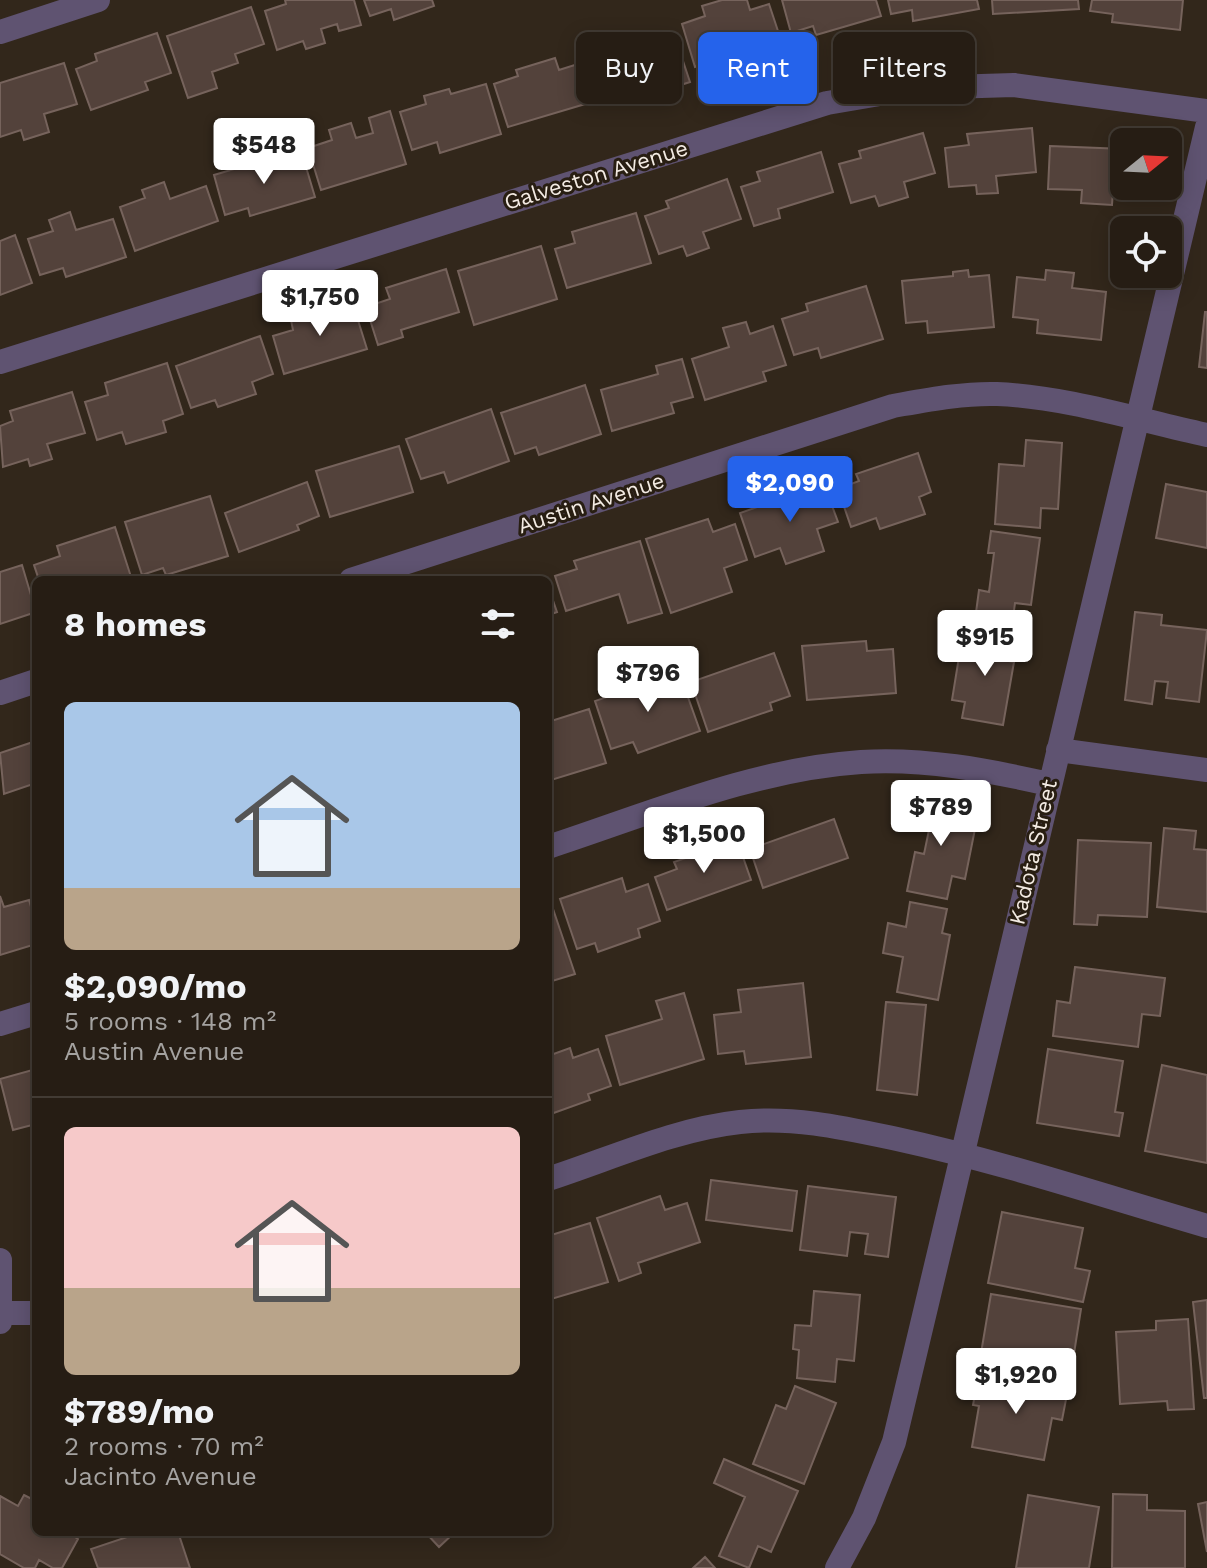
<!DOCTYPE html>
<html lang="en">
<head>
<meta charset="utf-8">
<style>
	body { margin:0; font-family:"Work Sans",sans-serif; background:#2e261d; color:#f1f3f6; height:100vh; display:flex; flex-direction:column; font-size:30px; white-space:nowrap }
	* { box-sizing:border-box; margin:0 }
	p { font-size:26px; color:#a4a2a0 }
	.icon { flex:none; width:44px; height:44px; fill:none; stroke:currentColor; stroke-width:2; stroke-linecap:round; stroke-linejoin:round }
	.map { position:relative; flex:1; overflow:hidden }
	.drawer { position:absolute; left:32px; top:576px; width:520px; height:960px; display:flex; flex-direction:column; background:#261d14; border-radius:12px; box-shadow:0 4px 20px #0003,0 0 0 2px #423b34 }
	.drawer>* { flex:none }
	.guide { position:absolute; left:576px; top:32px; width:510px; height:72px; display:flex; gap:16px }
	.needle { width:52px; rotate:72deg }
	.buttons { position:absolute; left:1110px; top:128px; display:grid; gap:16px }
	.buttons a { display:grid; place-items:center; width:72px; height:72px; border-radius:12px; background:#261d14; box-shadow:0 4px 20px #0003,0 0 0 2px #423b34; font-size:40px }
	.price { position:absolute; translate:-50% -68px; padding:0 18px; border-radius:8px; background:#fff; color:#222; font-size:26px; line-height:52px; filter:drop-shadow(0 2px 4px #0008) }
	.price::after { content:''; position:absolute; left:50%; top:48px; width:24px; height:18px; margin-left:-12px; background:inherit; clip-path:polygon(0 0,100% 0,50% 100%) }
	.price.current { background:#2563eb; color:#fff }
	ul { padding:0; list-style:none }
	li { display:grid; align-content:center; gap:16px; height:424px; padding:0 32px }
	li+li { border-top:2px solid #423b34 }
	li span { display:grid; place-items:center; height:248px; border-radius:12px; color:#555 }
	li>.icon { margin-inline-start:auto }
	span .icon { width:144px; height:144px; fill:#fffc; stroke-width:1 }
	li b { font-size:34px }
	h2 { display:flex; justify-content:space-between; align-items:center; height:96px; padding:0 32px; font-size:34px }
	.chip { padding:0 28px; border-radius:12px; background:#261d14; box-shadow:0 4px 20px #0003,0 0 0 2px #423b34; font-size:28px; line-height:72px }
	.chip.current { background:#2563eb; color:#fff }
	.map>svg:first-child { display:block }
	.building { fill:#53423b; stroke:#76635c; stroke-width:2 }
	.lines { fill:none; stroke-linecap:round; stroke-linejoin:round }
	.street { stroke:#5f5371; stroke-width:24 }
	.labels { text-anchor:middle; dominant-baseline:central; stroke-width:6; stroke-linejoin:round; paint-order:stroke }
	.street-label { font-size:22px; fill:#f3ebe3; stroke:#281e12 }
</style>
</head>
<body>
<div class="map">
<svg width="1207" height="1568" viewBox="0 0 1207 1568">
	<rect width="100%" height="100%" fill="#32271b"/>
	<path class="building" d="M285 0H354L361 25 339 31 337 24 321 29 325 43 306 49 303 41 277 50 265 11 286 4Z
		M364 0H432L434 6 394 20 391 9 370 16Z
		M722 0H747L750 10 769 4 781 40 695 67 682 24 705 16 702 6Z
		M782 0H876L881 16 816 35 813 26 791 33Z
		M888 0H977L979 9 913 21 912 10 891 14Z
		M992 0H1078L1079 9 993 14Z
		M1092 0H1183L1180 30 1112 22 1113 14 1090 11Z
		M251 7 264 44 235 54 238 63 212 72 217 88 188 98 167 36Z
		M157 33 171 73 145 82 148 90 91 110 76 69 97 61 95 54Z
		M674 34 690 82 630 101 625 87 602 94 588 53 634 38 636 46Z
		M555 58 559 70 581 63 592 102 508 127 494 84 518 76 516 70Z
		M64 63 77 104 44 114 49 132 24 140 21 130 0 137V83Z
		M486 84 501 134 440 153 437 142 412 150 400 112 426 104 424 96 449 89 451 94Z
		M390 111 406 164 321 190 308 148 332 140 329 130 351 123 356 138 373 133 369 118Z
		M1032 128 1036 172 996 176 998 193 977 194 976 185 949 187 945 148 969 145 967 134Z
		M923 133 935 173 904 182 908 197 879 206 875 196 851 203 839 164 861 158 859 151Z
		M1050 146 1124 149V186H1137V190L1113 189 1112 205 1081 203 1082 190 1048 189Z
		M821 152 833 192 778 209 780 218 754 226 741 187 760 181 757 172Z
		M303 157 315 197 250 216 248 208 225 215 214 175 271 158 273 166Z
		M727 179 741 219 703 232 709 248 687 256 683 246 659 254 645 216 669 208 666 201Z
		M164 182 170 199 206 186 218 221 135 251 120 207 145 198 142 190Z
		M70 212 76 230 113 219 126 257 66 277 63 268 40 275 28 239 53 231 49 220Z
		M636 213 651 263 567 288 555 249 575 243 572 232Z
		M15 235 32 283 0 295V241Z
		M541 246 557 299 474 325 458 271Z
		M446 269 459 312 401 330 403 337 378 345 366 307 390 299 386 288Z
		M968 270 969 277 989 275 994 327 928 333 927 321 906 323 902 281 953 276V272Z
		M1046 270 1074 273 1072 288 1106 292 1101 340 1037 333 1038 320 1013 317 1017 277 1045 280Z
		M866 286 883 339 821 358 818 348 794 355 782 319 808 311 806 304Z
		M352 301 367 349 284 374 273 336 293 330 291 320Z
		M1205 312H1207V368L1199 367Z
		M746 322 750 334 773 326 786 365 763 372 766 381 705 400 692 359 729 347 723 328Z
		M260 336 273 374 252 382 256 394 218 407 215 400 191 408 176 366Z
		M682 359 693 397 671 403 674 413 612 431 601 390 658 374 656 366Z
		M167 363 183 414 163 421 166 432 126 444 122 432 97 440 85 402 108 395 105 383Z
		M585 385 601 434 539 455 536 447 515 454 501 413Z
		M72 392 85 433 47 444 52 459 30 466 28 459 3 467 0 426 13 421 10 411Z
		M491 409 509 461 448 483 444 472 421 479 406 439Z
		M1026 440 1062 443 1058 509 1041 508 1040 528 995 524 999 464 1024 466Z
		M399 446 413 492 330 517 316 471Z
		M918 453 931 492 919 497 925 514 880 529 876 518 851 527 838 489 859 481 856 474Z
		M307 482 319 516 297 525 299 530 239 552 225 513Z
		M824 484 838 522 817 529 824 551 786 564 780 548 755 557 740 513Z
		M1166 484 1207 492V548L1156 538Z
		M210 496 228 556 166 575 163 568 142 575 125 522Z
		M708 519 713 532 735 524 747 560 724 568 732 592 671 613 646 539Z
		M115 527 132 580H39L34 565 60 556 57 546Z
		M991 531 1040 538 1031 605 1015 603 1012 625 975 620 979 590 989 592 994 553H988Z
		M640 541 662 613 628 623 619 594 566 611 555 576 577 569 574 561Z
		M22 565 36 612 0 624V572Z
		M548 586 557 612 548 615Z
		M1135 612 1162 615 1161 625 1207 630 1199 702 1166 698 1168 682 1155 681 1152 704 1125 700Z
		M975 630 1012 636 1008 661 1014 662 1003 725 962 718 965 702 952 700 959 657 970 659Z
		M866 641 867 651 893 649 896 693 807 700 802 646Z
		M774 653 790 696 770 703 772 710 708 732 691 682Z
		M679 672 700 731 638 753 633 742 611 749 595 701Z
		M589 709 606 763 548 781V722Z
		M36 741V783L4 794 0 753Z
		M915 801 978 814 965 879 952 876 947 899 907 891 915 852 924 854 929 830 910 826Z
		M834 819 848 858 763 888 750 849Z
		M1164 828 1196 831 1194 849 1207 850V912L1157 907Z
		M737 840 751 880 667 910 655 877 677 869 674 862Z
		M1078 840 1151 843 1147 917 1098 915 1097 925 1074 924Z
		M622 878 626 892 648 884 660 921 638 929 640 937 598 952 595 943 577 949 560 899Z
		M0 896 4 907 29 900 36 924V944L0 955Z
		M550 900 575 974 549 982 548 901Z
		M910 902 947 909 942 933 950 935 938 1000 897 992 903 957 883 953 888 923 906 927Z
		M1075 967 1165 978 1160 1016 1142 1014 1138 1047 1053 1036 1057 1001 1070 1003Z
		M803 983 811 1057 746 1064 744 1051 718 1054 714 1015 741 1012 738 990Z
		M684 993 704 1059 620 1085 606 1036 662 1019 656 1001Z
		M886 1002 926 1005 917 1095 877 1090Z
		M570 1048 573 1058 598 1049 611 1086 588 1094 590 1100 548 1115V1056Z
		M1048 1049 1123 1061 1115 1112 1123 1113 1119 1136 1037 1123Z
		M1162 1065 1207 1075V1163L1145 1151Z
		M36 1069V1124L13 1130 0 1079Z
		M711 1180 797 1191 792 1231 706 1220Z
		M808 1186 896 1197 888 1257 865 1254 868 1234 850 1232 847 1256 800 1250Z
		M660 1196 665 1210 687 1203 700 1242 638 1263 641 1273 619 1281 597 1218Z
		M1002 1212 1083 1228 1075 1268 1090 1271 1083 1302 988 1283Z
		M590 1223 608 1282 548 1300V1236Z
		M814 1291 860 1295 854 1361 837 1359 835 1382 797 1378 799 1350 793 1349 795 1325 811 1326Z
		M991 1294 1081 1309 1070 1379 979 1365Z
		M1207 1300V1398H1204L1193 1302Z
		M1188 1319 1194 1409 1168 1410 1167 1401 1120 1404 1116 1332 1156 1330V1321Z
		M979 1374 1068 1389 1062 1420 1052 1418 1044 1460 972 1447 979 1406 973 1405Z
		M795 1386 836 1403 804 1484 753 1464 776 1405 786 1409Z
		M724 1459 798 1491 771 1552 758 1546 749 1568 719 1556 745 1497 714 1483Z
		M1113 1494 1147 1495V1510L1185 1511V1568H1112Z
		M24 1495 36 1501V1532H67L78 1539 62 1568H53L39 1560 35 1568H24L0 1554V1496L18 1506Z
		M1028 1495 1099 1507 1089 1568H1016Z
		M1207 1502V1552L1198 1504Z
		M142 1532H178L190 1568H98L91 1549Z
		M425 1532H455L439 1547Z
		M705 1557 715 1568H693Z"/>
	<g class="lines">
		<path class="street" d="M0 32 98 0
			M0 362 827 103 915 88 1014 85 1207 111
			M351 580 893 406C927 400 962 393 997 394 1067 397 1138 420 1207 435
			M0 693 36 681
			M1058 750 1207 770
			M548 847C649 814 754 769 861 762 924 758 987 770 1049 784
			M0 1024 36 1013
			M548 1179C610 1159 675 1129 740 1122 793 1116 845 1128 897 1139 1002 1162 1104 1196 1207 1226
			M0 1260V1322
			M1 1313H36
			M837 1568 864 1518 894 1442 1207 127"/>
	</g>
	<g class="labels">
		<g class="street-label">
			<text transform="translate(596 175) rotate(-17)">Galveston Avenue</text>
			<text transform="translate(591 503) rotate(-18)">Austin Avenue</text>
			<text transform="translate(1033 852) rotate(-77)">Kadota Street</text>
		</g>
	</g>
</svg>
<div class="buttons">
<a><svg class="needle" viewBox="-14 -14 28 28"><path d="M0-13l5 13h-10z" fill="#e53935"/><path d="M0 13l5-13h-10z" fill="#a4a2a0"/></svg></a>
<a><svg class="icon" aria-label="locate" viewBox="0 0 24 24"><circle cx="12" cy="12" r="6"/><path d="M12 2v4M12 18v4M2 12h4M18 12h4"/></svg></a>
</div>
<b class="price" style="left:264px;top:186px">$548</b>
<b class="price" style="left:320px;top:338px">$1,750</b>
<b class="price current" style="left:790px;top:524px">$2,090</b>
<b class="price" style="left:985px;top:678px">$915</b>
<b class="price" style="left:648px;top:714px">$796</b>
<b class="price" style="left:941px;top:848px">$789</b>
<b class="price" style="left:704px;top:875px">$1,500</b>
<b class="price" style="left:1016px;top:1416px">$1,920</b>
<div class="guide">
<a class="chip">Buy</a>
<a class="chip current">Rent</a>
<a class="chip">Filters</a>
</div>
<section class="drawer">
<h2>8 homes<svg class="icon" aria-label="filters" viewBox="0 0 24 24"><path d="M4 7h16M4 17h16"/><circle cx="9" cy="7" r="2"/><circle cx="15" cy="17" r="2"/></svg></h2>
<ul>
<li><span style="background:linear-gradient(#a9c7e8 75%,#b9a48a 0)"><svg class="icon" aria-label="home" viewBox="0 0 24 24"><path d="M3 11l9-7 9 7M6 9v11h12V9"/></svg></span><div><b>$2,090/mo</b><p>5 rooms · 148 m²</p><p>Austin Avenue</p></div></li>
<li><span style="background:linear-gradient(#f6c9c9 65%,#b9a48a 0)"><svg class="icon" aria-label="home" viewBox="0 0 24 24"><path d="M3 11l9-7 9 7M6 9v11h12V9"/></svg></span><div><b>$789/mo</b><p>2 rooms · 70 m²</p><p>Jacinto Avenue</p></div></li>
</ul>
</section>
</div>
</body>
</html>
